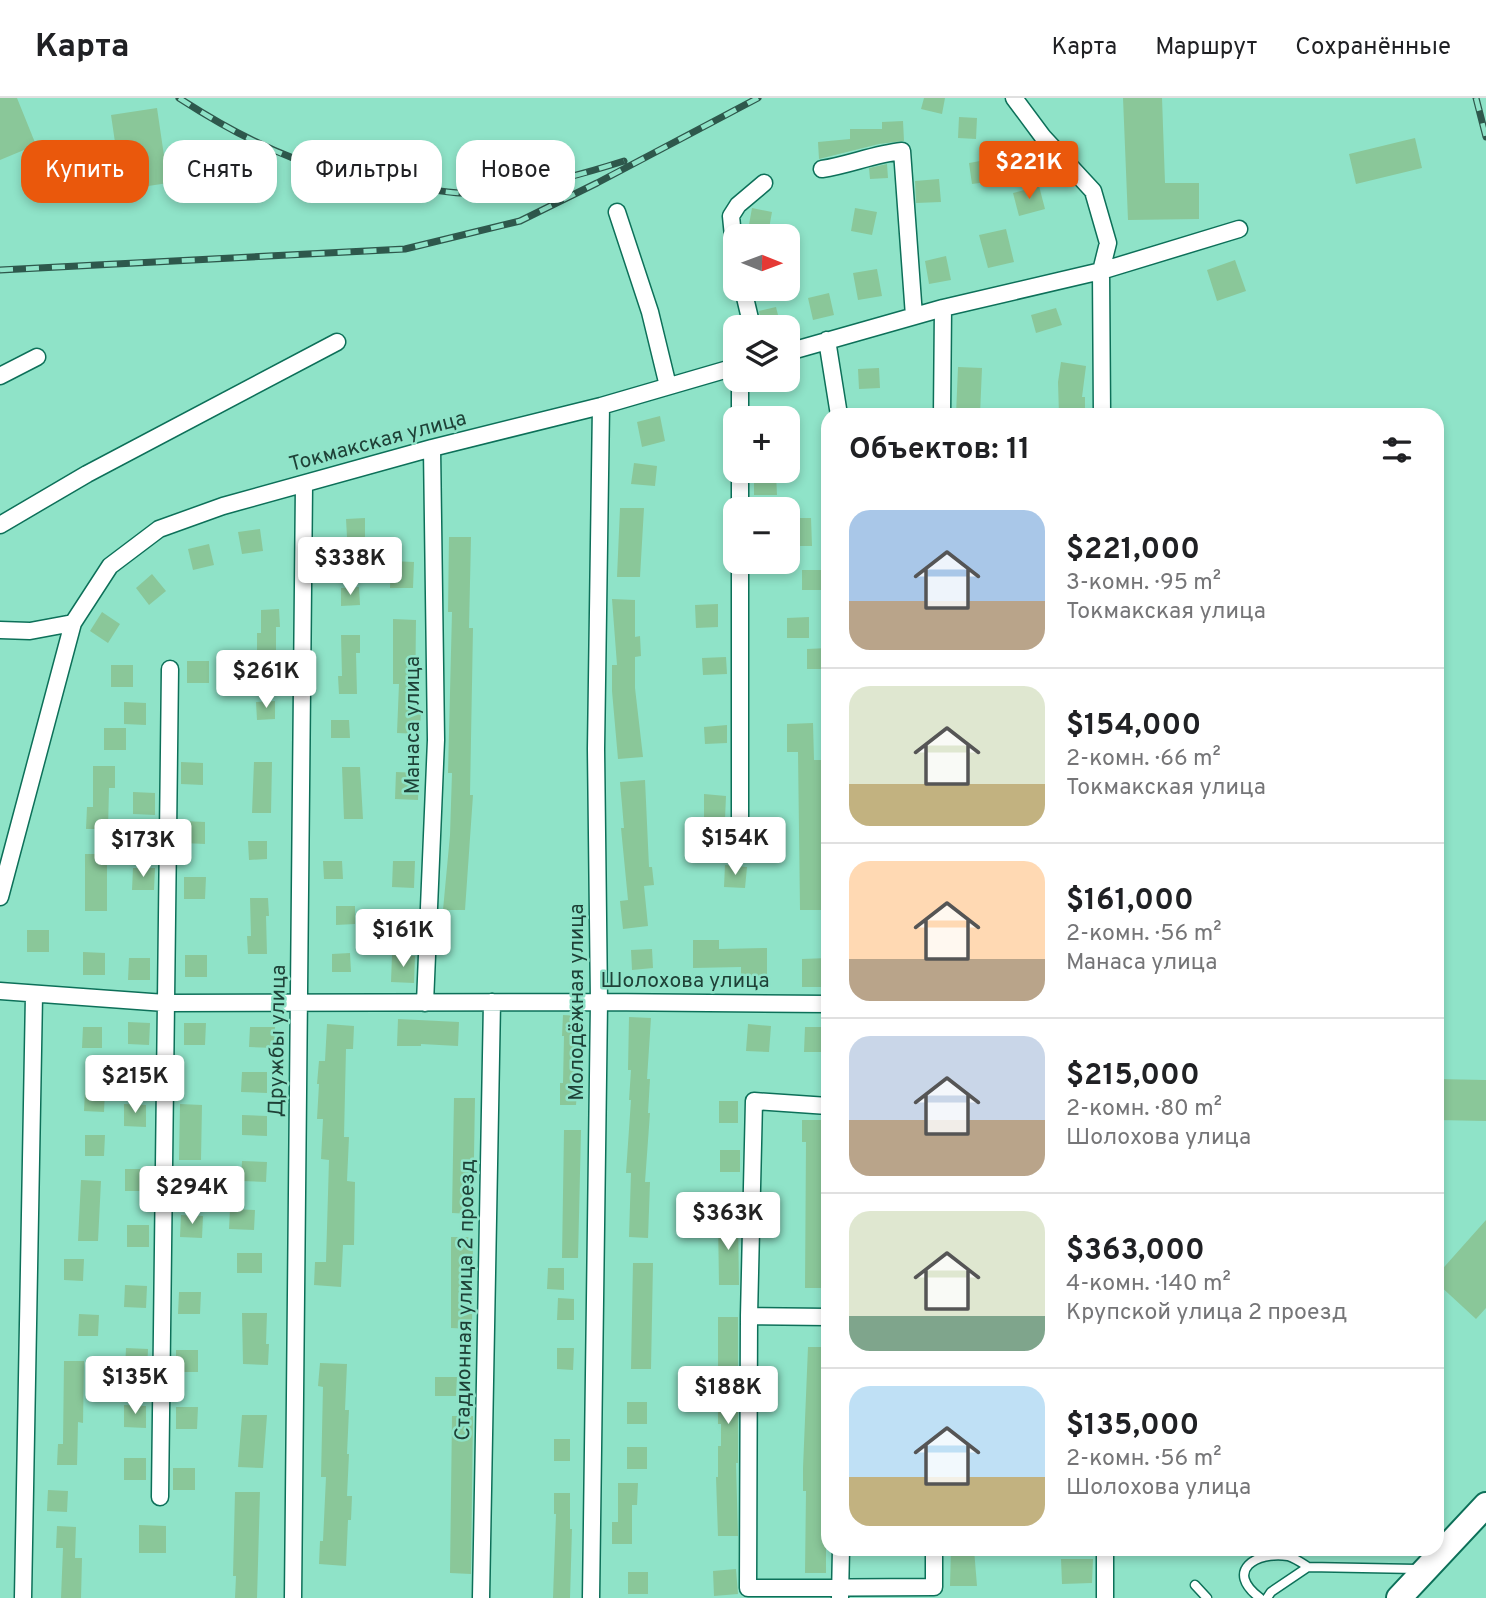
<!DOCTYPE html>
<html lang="ru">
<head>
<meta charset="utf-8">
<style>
	body { margin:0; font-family:Overpass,sans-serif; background:#f6f6f6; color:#202124; height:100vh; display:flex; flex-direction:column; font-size:26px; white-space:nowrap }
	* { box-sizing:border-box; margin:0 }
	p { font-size:23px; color:#757577 }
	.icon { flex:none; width:38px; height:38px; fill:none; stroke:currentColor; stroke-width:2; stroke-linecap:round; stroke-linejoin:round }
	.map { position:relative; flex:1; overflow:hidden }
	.sheet { position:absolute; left:821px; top:310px; width:623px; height:1148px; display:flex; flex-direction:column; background:#fff; border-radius:21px; box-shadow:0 4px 10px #0003 }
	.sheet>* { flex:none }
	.banner { position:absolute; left:21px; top:42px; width:665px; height:63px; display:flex; gap:14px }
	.needle { width:46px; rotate:91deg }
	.tools { position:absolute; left:723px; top:126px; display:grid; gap:14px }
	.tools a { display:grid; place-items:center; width:77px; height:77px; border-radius:14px; background:#fff; box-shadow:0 4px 10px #0003; font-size:35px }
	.price { position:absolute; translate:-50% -60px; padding:0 16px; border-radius:7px; background:#fff; color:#222; font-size:23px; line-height:46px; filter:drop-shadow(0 2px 4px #0008) }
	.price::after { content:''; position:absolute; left:50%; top:42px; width:21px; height:16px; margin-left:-10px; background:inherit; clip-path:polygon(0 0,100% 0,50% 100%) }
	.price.active { background:#ea580c; color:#fff }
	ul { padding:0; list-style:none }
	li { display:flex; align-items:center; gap:21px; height:175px; padding:0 28px }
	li+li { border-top:2px solid #e0e0e0 }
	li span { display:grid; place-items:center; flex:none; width:196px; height:140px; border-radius:21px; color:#555 }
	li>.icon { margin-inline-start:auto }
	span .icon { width:84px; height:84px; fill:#fffc; stroke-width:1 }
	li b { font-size:30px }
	h2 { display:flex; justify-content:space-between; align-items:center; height:84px; padding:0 28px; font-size:30px }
	.tag { padding:0 24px; border-radius:21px; background:#fff; box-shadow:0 4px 10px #0003; font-size:24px; line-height:63px }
	.tag.active { background:#ea580c; color:#fff }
	header { display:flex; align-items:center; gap:42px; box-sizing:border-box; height:98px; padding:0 35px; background:#fff; border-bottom:2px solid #e0e0e0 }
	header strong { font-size:33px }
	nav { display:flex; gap:38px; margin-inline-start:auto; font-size:24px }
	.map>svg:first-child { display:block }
	.building { fill:#8ac799 }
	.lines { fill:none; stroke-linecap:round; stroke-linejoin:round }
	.lane-casing { stroke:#0d7059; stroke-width:11 }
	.street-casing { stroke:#0d7059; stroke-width:19 }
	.primary-casing { stroke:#0d7059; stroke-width:28 }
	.lane { stroke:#fff; stroke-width:8 }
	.street { stroke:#fff; stroke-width:16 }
	.primary { stroke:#fff; stroke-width:24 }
	.rail-casing { stroke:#2e584c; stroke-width:7 }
	.rail { stroke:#8fe3c8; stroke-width:4.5; stroke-dasharray:13; stroke-linecap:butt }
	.labels { text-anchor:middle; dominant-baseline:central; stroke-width:5; stroke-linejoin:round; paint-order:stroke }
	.street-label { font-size:21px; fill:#1e4137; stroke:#8fe3c8 }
</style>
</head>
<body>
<header>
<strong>Карта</strong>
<nav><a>Карта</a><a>Маршрут</a><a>Сохранённые</a></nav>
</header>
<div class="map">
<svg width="1486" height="1500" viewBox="0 0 1486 1500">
	<rect width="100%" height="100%" fill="#8fe3c8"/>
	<path class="building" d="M0 0H17L36 47 0 62Z
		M924 0H945L942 16 921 11Z
		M1123 0H1162L1165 85H1199V121L1128 122Z
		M157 10 168 85 122 92 111 17Z
		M959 19 977 20 976 41 958 40Z
		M903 23 904 43 879 46 819 61 818 44 850 41V31H882V24Z
		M1415 40 1422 70 1356 86 1349 56Z
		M991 61 995 83 972 86 969 65Z
		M887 66 888 80 870 81 869 70Z
		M939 81 941 104 916 105 915 83Z
		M1039 88 1045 111 1019 118 1013 95Z
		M752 110 772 114 768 136 748 132Z
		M855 110 877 114 872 137 851 133Z
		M1006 131 1014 164 988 170 979 137Z
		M946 158 951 182 929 186 925 163Z
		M1235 162 1246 193 1217 203 1207 172Z
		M877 171 882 198 858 202 853 175Z
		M829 195 834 217 813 222 808 200Z
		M776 209 781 229H762L759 213Z
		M1056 210 1062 227 1036 235 1031 217Z
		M1061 264 1086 268 1082 299H1085V317H1059L1058 284Z
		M958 269 982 270 980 317H956Z
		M879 270 880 290 859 291 858 271Z
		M660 318 665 343 642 349 637 324Z
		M634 365 657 368 655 388 631 386Z
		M776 376 777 397H754V377Z
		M620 410H644L640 479H617Z
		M365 420V439H347L346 421Z
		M788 420H811L812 448H788Z
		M260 431 263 453 242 456 238 434Z
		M449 439H471L469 530H473L470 697H473L465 812H443L450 737 452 675H448L452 514H448Z
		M209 446 214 467 193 472 188 451Z
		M391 463 414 464 413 490H390Z
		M802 472H824V492H802Z
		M152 476 166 493 149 507 136 490Z
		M359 489 360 507 341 508V490Z
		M612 501 635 502V539L640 538 641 558 635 559V590L643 659 618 661 612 593V567H617Z
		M718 506V529L696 530 695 507Z
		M279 511 280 529H276V580H257V535H261V512Z
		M102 514 120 526 108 545 90 533Z
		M809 519V540H787V520Z
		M393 521 416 522 415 609 421 610 420 636 397 635 399 586H393Z
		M341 537H360V555H356L357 596H339L338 578H342Z
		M828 550V571H807V551Z
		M726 559 727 576 703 577 702 560Z
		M187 563H209V585H187Z
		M111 567H133V589H111Z
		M275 603V621L257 622 256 604Z
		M124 604 146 605V627L124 626Z
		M331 622H349L350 640H331Z
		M813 625 814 662H824L826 812H800L798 654H787V626Z
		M727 627V645L705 646 704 629Z
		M104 630H126V652H104Z
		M181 664 203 665V687L181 686Z
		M254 664H272L271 715H252Z
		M93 668H115V690H109L108 731H86L87 709H93Z
		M342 669H360L363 721H344Z
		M396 674 419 675 418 702 395 701Z
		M645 682 649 769H652L654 787 644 788 648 828 623 831 620 803 628 802 621 730H624L620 684Z
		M133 694 155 695V717L133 716Z
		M704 696 726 698 725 721 704 719Z
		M184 723 205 724V746L183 745Z
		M248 743H267V761L249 762Z
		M85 756H107V813H85Z
		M323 763H342L343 781H324Z
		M393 763H415L414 790 392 789Z
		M725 767 747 769 745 790 724 789Z
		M133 770H155L154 792H132Z
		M184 779H206L205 801H184Z
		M250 800H268L269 818H266L267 856H248L247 838H251Z
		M336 808H355V826L336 827Z
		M27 832H49V854H27Z
		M693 842H719V851L767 850V879H741V869L693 870Z
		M652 851 653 870 632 872 631 852Z
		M83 854 105 855V877H83Z
		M350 855 351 874H332V856Z
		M185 857H207V879H185Z
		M392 857 415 858 414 885 391 884Z
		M129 860H150V882H128Z
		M828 860V889H802V861Z
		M563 917 580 918 576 957H580L576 1007H560V985H563L564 938H562Z
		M629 919 651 920 647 981H650L648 1015H650L645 1084H650L648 1140 629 1139 631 1075H626L631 1002H629L631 972H628Z
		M398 921 459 924 458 948 421 946V948H397Z
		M128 924 150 925 149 947 128 946Z
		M184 925H206L205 947H184Z
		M327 926 354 928 353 951H346L344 1039H349L347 1083 355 1084 354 1147H343L341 1189 314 1187 315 1164H326L329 1062 321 1061 323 1021H317L319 986H317L319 963H325Z
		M748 926 771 928 769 954 746 953Z
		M83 929H102V950H82Z
		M250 929H275L274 950 249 949Z
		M805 929H828V954H804Z
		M242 974H267V995L241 994Z
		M1437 981 1486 982V1023L1437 1022Z
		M85 992H105L104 1014 84 1013Z
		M454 1000H475L473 1116 452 1115Z
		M719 1003H738V1025H719Z
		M124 1006 146 1007V1029L124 1028Z
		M180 1006 202 1007 201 1062H179Z
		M242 1017 267 1018V1038L242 1037Z
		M802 1022H822V1056H826L825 1190H805L806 1044H802Z
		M564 1032H581L578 1160H562Z
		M85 1037H105L104 1058H85Z
		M720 1052H740V1074H720Z
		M242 1063 267 1064 266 1084 241 1083Z
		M125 1071H147V1093H125Z
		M81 1082 101 1083 98 1143H78Z
		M230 1111 255 1112 254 1132 229 1131Z
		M181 1117 203 1118 202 1140 180 1139Z
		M718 1121H738L739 1187H719Z
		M1486 1122V1210L1476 1221 1437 1185V1177Z
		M127 1127H149V1149H127Z
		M451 1139H473L472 1231 451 1230Z
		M237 1155H262V1175H237Z
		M64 1161H84L83 1183 64 1182Z
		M633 1165H653L651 1271H631Z
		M548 1170H564V1192L547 1191Z
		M125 1187 147 1188 146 1210 124 1209Z
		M179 1194H201L200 1216H178Z
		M558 1200 574 1201V1222H557Z
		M242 1215H267L266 1246H269L268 1267 243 1266Z
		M79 1216 99 1217 98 1238H78Z
		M718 1219H738V1365H736L738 1438H718L716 1379H718V1348H721V1326H718Z
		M808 1249H828L823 1353V1411H826V1475H805L806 1393H803V1370Z
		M126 1250 148 1251 147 1273 125 1272Z
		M557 1250H574L573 1272 557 1271Z
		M176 1252H198V1274H176Z
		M64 1263H84L83 1325 78 1324 77 1367H57L58 1346H63Z
		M320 1265 347 1266 345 1312H349L347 1356H349L347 1398H352L351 1422H348L346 1468 319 1466 320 1443H323L326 1379H321L323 1289 318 1288Z
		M435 1279H457L456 1298H435Z
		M627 1304H647V1326H627Z
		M124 1307 146 1308V1330L124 1329Z
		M176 1309H198L197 1331H176Z
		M242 1317H267L263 1370 238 1369Z
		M452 1318H473L471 1476 450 1475Z
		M554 1341H570V1363H554Z
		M627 1349H647V1371H627Z
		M124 1360H146V1382H124Z
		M173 1370H195V1392H173Z
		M618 1385H638L637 1407H632V1446H612V1424H618Z
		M48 1392 68 1393 67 1414 47 1413Z
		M235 1394H260L257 1500H235L236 1478H233Z
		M554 1395H570V1431H572L570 1500H553L556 1416H554Z
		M139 1427 166 1428V1455H139Z
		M57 1428 76 1429 75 1460H82L81 1500H61L63 1450H56Z
		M951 1451H974L977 1488H950Z
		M1061 1461H1093L1092 1485 1062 1486Z
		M736 1471 738 1496 714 1498 713 1473Z
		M628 1474H648V1496H628Z"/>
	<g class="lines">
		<g class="lane-casing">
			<path id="lane" d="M1195 1487 1207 1500
				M1260 1500C1224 1473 1256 1453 1288 1458 1295 1460 1302 1465 1308 1469
				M1267 1500 1271 1494 1308 1469 1417 1471"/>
		</g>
		<g class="street-casing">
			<path id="street" d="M1014 0 1043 39 1093 93 1108 145 1101 173 1102 317
				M822 71C849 67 874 56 902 53L914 218
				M617 114 650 214 668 288
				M735 159 731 118 738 107 764 85
				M743 191 752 229
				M827 242 839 317
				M788 254 943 210 1101 173 1239 131
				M0 278 37 259
				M740 282V320
				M942 317 943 210
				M740 373V411
				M0 427 87 376 337 244
				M740 464V743
				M0 532 30 533 73 525
				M0 799 73 525 110 468 159 431 223 408 432 350 601 308 735 269
				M0 893 165 905 599 904 828 906
				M425 905 436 642 432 350
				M828 1008 754 1003 749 1218 748 1490 934 1489V1451
				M749 1218 828 1219
				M160 1399 170 571
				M1105 1451V1500
				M23 1500 34 897
				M293 1500 304 387
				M481 1500 492 904
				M591 1500 599 904 596 651 601 308
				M840 1500 841 1451"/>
		</g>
		<g class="primary-casing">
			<path id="primary" d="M1399 1500 1486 1407"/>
		</g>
		<use href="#lane" class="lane"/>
		<use href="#street" class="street"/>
		<use href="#primary" class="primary"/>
		<g class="rail-casing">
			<path id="rail" d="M179 0C259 52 331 82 426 91 443 93 462 97 479 95 529 91 577 78 624 63
				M1476 0 1486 39
				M0 172 405 151 520 123 597 85 758 0"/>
		</g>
		<use href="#rail" class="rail"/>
	</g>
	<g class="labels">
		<g class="street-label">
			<text transform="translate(378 344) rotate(-15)">Токмакская улица</text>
			<text transform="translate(413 627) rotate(-90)">Манаса улица</text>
			<text x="685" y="883">Шолохова улица</text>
			<text transform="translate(577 904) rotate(-90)">Молодёжная улица</text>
			<text transform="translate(278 943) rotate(-89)">Дружбы улица</text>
			<text transform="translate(466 1202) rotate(-89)">Стадионная улица 2 проезд</text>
		</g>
	</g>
</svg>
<div class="tools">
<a><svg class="needle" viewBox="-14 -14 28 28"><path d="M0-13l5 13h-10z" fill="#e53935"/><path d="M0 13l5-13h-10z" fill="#757577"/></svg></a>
<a><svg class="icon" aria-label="layers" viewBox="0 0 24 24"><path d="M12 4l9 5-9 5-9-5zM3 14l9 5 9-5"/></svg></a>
<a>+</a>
<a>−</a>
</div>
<b class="price active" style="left:1029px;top:103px">$221K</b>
<b class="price" style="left:350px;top:499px">$338K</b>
<b class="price" style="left:266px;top:612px">$261K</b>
<b class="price" style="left:735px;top:779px">$154K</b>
<b class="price" style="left:143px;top:781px">$173K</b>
<b class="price" style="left:403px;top:871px">$161K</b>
<b class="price" style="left:135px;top:1017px">$215K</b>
<b class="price" style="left:192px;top:1128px">$294K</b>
<b class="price" style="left:728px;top:1154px">$363K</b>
<b class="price" style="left:135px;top:1318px">$135K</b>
<b class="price" style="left:728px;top:1328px">$188K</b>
<div class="banner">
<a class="tag active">Купить</a>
<a class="tag">Снять</a>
<a class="tag">Фильтры</a>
<a class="tag">Новое</a>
</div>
<section class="sheet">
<h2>Объектов: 11<svg class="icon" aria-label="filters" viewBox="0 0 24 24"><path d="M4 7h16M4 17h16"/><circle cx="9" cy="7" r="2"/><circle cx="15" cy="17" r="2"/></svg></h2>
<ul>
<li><span style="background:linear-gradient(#a9c7e8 65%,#b9a48a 0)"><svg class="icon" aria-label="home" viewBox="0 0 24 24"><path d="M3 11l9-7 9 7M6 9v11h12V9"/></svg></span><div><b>$221,000</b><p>3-комн. · 95 m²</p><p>Токмакская улица</p></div></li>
<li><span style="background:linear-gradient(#dfe7d0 70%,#c2b280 0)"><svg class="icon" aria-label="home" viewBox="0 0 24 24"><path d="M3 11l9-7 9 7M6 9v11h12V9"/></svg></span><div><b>$154,000</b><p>2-комн. · 66 m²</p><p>Токмакская улица</p></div></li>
<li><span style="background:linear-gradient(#ffd9b3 70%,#b9a48a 0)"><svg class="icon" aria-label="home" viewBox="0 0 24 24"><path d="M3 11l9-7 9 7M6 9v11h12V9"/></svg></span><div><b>$161,000</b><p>2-комн. · 56 m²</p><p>Манаса улица</p></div></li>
<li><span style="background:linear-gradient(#c9d6e8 60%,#b9a48a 0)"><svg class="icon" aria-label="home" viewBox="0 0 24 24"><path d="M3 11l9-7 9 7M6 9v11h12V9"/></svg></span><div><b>$215,000</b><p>2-комн. · 80 m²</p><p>Шолохова улица</p></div></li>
<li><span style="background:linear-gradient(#dfe7d0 75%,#7fa58c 0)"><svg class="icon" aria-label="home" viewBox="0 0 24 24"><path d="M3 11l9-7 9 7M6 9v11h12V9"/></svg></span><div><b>$363,000</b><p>4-комн. · 140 m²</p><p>Крупской улица 2 проезд</p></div></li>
<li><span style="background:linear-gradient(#bfe0f5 65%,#c2b280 0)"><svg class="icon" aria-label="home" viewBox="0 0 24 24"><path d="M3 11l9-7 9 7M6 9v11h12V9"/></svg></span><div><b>$135,000</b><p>2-комн. · 56 m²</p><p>Шолохова улица</p></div></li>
</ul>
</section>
</div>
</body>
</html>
